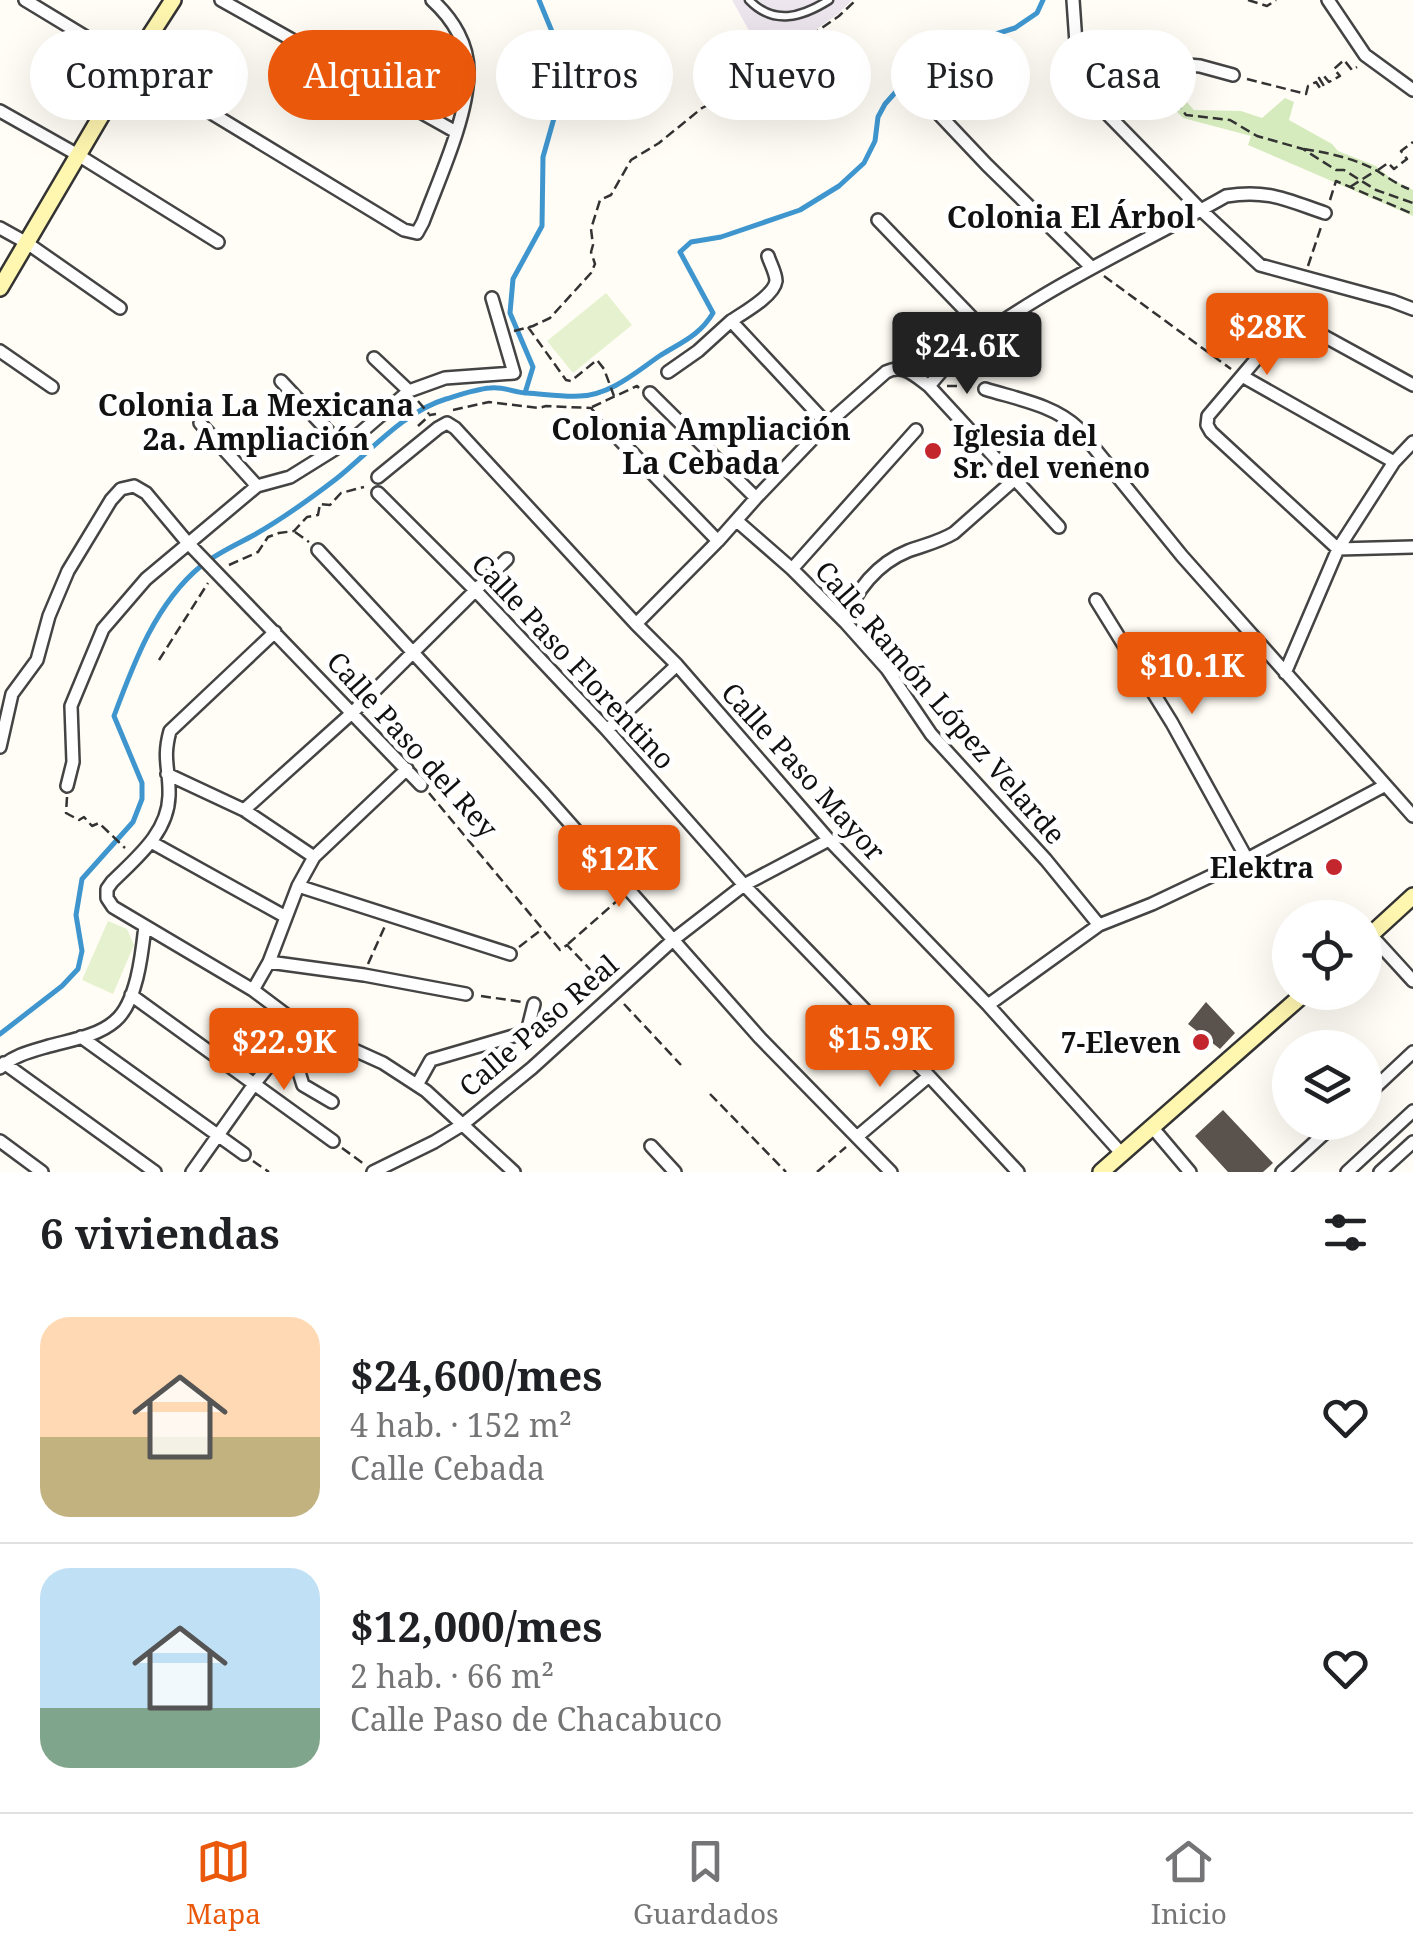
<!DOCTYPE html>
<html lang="es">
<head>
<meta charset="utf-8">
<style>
	body { margin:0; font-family:"Noto Serif",serif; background:#f6f6f6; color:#202124; height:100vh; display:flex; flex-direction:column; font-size:38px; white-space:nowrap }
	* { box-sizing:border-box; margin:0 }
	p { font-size:32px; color:#757577 }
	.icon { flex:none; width:55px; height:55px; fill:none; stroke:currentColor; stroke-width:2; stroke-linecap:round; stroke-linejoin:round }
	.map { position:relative; height:1172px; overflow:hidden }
	.details { display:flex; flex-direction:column; background:#fff; flex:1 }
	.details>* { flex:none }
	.guide { position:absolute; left:30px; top:30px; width:1355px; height:90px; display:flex; gap:20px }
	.controls { position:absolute; left:1272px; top:900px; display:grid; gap:20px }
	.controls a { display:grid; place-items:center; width:110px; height:110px; border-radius:50%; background:#fff; box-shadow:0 10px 40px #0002; font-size:50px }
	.price { position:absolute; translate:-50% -85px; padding:0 22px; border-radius:10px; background:#ea580c; color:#fff; font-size:32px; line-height:65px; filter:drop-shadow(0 2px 5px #0008) }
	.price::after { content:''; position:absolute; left:50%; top:60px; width:30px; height:22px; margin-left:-15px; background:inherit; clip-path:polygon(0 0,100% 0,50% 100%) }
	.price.on { background:#222; color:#fff }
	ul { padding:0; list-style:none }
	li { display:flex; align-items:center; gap:30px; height:250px; padding:0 40px }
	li+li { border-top:2px solid #e0e0e0 }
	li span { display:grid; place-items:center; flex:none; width:280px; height:200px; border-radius:30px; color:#555 }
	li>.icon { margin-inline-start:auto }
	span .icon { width:120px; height:120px; fill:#fffc; stroke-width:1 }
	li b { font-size:42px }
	h2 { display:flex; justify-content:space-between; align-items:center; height:120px; padding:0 40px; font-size:42px }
	.tag { padding:0 35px; border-radius:45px; background:#fff; box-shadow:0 10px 40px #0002; font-size:35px; line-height:90px }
	.tag.on { background:#ea580c; color:#fff }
	.tab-bar { display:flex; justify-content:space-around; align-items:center; height:140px; border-top:2px solid #e0e0e0; background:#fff; font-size:28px; color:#757577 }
	.tab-bar a { display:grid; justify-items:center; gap:5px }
	.tab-bar .on { color:#ea580c }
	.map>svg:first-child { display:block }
	.industrial { fill:#eee6ef }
	.green { fill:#d5ebbd }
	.pitch { fill:#e6f2cf }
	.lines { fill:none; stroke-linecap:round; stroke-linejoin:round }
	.stream { stroke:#3f96cf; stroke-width:5 }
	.building { fill:#5a524d }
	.lane-casing { stroke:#444; stroke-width:11 }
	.street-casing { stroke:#444; stroke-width:16 }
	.secondary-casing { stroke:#333; stroke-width:20 }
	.path { stroke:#333; stroke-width:2.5; stroke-dasharray:10 5; stroke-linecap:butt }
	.lane { stroke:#fff; stroke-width:6 }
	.street { stroke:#fff; stroke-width:11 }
	.secondary { stroke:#fff6b0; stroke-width:15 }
	.path-bridge { stroke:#333; stroke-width:2.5; stroke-dasharray:10 5; stroke-linecap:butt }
	.poi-dot { fill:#c4262e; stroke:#fff; stroke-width:4 }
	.labels { text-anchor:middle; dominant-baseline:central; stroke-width:10; stroke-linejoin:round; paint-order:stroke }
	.poi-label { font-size:28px; font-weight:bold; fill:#111; stroke:#fff; text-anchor:end }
	.street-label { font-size:28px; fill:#111; stroke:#fff }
	.neighbourhood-label { font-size:30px; font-weight:bold; fill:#111; stroke:#fff }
</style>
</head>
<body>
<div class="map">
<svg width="1413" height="1172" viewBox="0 0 1413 1172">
	<rect width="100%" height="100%" fill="#fffdf5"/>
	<path class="industrial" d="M732 0H852L838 14 773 60 757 45Z"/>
	<path class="green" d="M1079 47 1154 66 1194 110 1241 111 1262 118 1285 98 1294 102 1289 120 1332 144 1338 151 1376 166 1391 179 1413 190V216L1248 145 1251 136 1183 118 1145 78 1092 85 1082 80Z"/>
	<path class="pitch" d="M606 293 632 325 573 373 547 341Z
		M108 921 127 929 134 945 113 994 82 980Z"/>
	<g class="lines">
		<path class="stream" d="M525 393 533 367 510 313 513 279 542 226 543 157 558 104 553 34 539 0
			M0 1034 62 986 78 969 82 951 76 915 82 879 133 822 142 799V783L114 716C134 662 156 603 201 566 217 553 236 545 254 535 282 519 310 499 336 479 370 452 403 412 446 399 459 395 476 389 490 388 503 386 515 393 527 393 544 394 563 397 580 396 611 395 637 371 661 355 682 342 700 335 713 313L680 252 691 242 721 237 800 210 839 186 864 163 875 141 878 117 885 104 935 48 956 36 983 38 1015 28 1037 13 1043 0"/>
	</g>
	<path class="building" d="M1206 1002 1235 1033 1220 1049 1188 1024Z
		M1223 1110 1273 1163 1263 1172H1228L1195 1136Z"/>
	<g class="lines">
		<g class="lane-casing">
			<path id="lane" d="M749 0C774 26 802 17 829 0"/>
		</g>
		<g class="street-casing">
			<path id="street" d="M25 0 404 230 417 233 423 222C439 179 467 119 468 74 469 45 453 19 432 0
				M221 0 456 132
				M1073 0 1076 43 1154 62 1200 66 1233 75
				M1328 0 1365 55 1413 90
				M1078 84 1201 210 1260 265 1392 301 1413 309
				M935 110 987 165 1091 267
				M0 111 78 155 218 242
				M878 220 985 331
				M0 228 27 243 120 308
				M768 256C770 263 776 273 776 281 774 296 743 313 731 321L827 424
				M0 351 52 387
				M374 358 409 391
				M668 372 698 351 731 321
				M1242 376 1394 462
				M281 381 341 445
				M1413 385 1291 318 1208 416 1207 425 1211 432 1338 549 1413 547
				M929 386C960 347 995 325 1036 300 1098 262 1163 232 1226 196 1267 189 1287 200 1325 213
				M985 389C1017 399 1054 405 1078 428L1182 556 1413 816
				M650 393 756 498
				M200 423 257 486
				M613 433 718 541
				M378 477 438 428 447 423 455 428 636 624 677 665 829 840 988 1005 1122 1154
				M378 493 475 590 607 730 744 885 929 1076 1018 1172
				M737 521 792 569 845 622 887 669 931 734 1046 860 1099 925
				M318 550 543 793 760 1038 891 1172
				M792 569 916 430
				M1096 600 1172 723 1247 859
				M845 622C854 591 878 563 908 551 924 545 939 542 954 533L1015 479
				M636 624 718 541 756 498 827 424 886 372C904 363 915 376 929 386L1059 527
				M275 632 170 731C162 760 170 769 169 796 168 833 136 858 112 882L107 889V898L113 907 253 990 301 1026 383 1063 426 1091 514 1172
				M1285 673 1338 549 1394 462 1413 442
				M607 730 677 665
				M0 747 12 694 37 660 49 616 68 571 111 500 121 489 134 486 146 493 187 542 421 785
				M167 774 244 810 314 857
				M67 786 73 762 71 706 103 629 146 579 257 486 290 477 359 434 409 391 445 378 514 373 492 298
				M244 810 353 712 507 559
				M151 842 286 917
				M298 886 510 954
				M1371 935 1413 981
				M269 962 364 975 466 994
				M253 990 269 962 298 886 314 857 407 769
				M131 995 333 1141
				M988 1005 1099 925 1152 904 1247 859 1384 786
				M81 1037 244 1154
				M289 1040 303 1085 332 1102
				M4 1063 155 1172
				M0 1068C14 1055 32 1051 49 1046 71 1040 98 1036 115 1021 137 1003 142 953 145 926
				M417 1085 431 1060 527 1032 534 1004
				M1365 1097 1413 1052
				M1152 1127 1190 1172
				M858 1136 929 1076
				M0 1141 42 1172
				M651 1146 675 1172
				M192 1172 255 1083 301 1026
				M373 1172 434 1142 462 1125 532 1068 673 940 744 885 829 840
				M1282 1172 1337 1122
				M1347 1172 1413 1111
				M1380 1172 1413 1142"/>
		</g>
		<g class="secondary-casing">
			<path id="secondary" d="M0 288 131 65 173 0
				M1365 940 1413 896
				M1101 1172 1306 992"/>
		</g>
		<path class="path" d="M1248 0 1267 6 1276 0
			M1076 56 1077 73
			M1141 72 1168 91 1186 115 1230 120 1257 136 1303 149 1336 170H1344L1376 190 1413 203
			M1247 79 1306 94 1308 86 1316 82 1320 88 1324 86 1319 78 1324 76 1329 82 1340 76 1334 69 1344 60 1352 70 1357 67
			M1304 149C1329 153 1352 158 1374 169 1386 176 1396 184 1409 189
			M1378 170 1388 163 1394 169 1407 159 1401 151 1413 142
			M1330 200 1336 181 1413 214
			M1308 266 1321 227
			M1104 276 1231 369
			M1297 308 1305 294
			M528 327 566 380 571 381 597 360 604 369 614 396
			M514 331 533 326 550 318 591 273 595 264 591 252 593 245 591 229 600 200 611 195 631 160 659 143 702 108 722 98 747 91 760 83 765 71 780 57 839 16 856 0
			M947 386H974
			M418 401 429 414
			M592 407 637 386 639 388
			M453 410 489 402 539 408 546 406 591 408 605 424
			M418 426 430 415 436 414
			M295 532 309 542
			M229 565 258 552 268 537 279 533 294 531 307 517 318 515 320 504 330 505 341 493 364 487
			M159 660 208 583
			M429 793 560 950 567 945 604 984
			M67 797 66 813 79 820 84 817 92 826 99 823 125 848
			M568 944 618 900
			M519 947 541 930
			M368 964 385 926
			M481 996 523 1002
			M624 1004 681 1065
			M544 1023 560 1016 564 1018
			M710 1094 786 1172
			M342 1148 364 1164
			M253 1161 269 1172
			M817 1172 846 1147"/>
		<use href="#lane" class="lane"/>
		<use href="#street" class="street"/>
		<use href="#secondary" class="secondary"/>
		<path class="path-bridge" d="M1350 187 1377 170"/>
	</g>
	<g class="poi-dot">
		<circle cx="933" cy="451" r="10"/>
		<circle cx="1334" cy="867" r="10"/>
		<circle cx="1201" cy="1042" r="10"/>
	</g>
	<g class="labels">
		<g class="poi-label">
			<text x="953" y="435" text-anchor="start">Iglesia del<tspan x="953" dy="32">Sr. del veneno</tspan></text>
			<text x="1314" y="867">Elektra</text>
			<text x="1181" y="1042">7-Eleven</text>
		</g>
		<g class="street-label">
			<text transform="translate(574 661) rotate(47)">Calle Paso Florentino</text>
			<text transform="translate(941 702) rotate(49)">Calle Ramón López Velarde</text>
			<text transform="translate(413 744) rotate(48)">Calle Paso del Rey</text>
			<text transform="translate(804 771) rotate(48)">Calle Paso Mayor</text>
			<text transform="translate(538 1025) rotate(-41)">Calle Paso Real</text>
		</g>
		<g class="neighbourhood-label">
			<text x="1071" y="216">Colonia El Árbol</text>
			<text x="256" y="404">Colonia La Mexicana<tspan x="256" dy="34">2a. Ampliación</tspan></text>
			<text x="701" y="428">Colonia Ampliación<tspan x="701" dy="34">La Cebada</tspan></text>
		</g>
	</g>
</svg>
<div class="controls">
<a><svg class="icon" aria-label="locate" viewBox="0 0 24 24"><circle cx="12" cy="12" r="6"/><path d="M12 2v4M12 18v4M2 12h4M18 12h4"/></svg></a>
<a><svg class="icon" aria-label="layers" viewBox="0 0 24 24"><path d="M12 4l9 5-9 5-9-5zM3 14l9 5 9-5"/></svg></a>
</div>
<b class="price" style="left:1267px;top:378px">$28K</b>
<b class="price on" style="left:967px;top:397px">$24.6K</b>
<b class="price" style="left:1192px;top:717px">$10.1K</b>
<b class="price" style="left:619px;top:910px">$12K</b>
<b class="price" style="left:880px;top:1090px">$15.9K</b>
<b class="price" style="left:284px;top:1093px">$22.9K</b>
<div class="guide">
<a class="tag">Comprar</a>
<a class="tag on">Alquilar</a>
<a class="tag">Filtros</a>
<a class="tag">Nuevo</a>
<a class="tag">Piso</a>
<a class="tag">Casa</a>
</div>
</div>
<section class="details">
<h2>6 viviendas<svg class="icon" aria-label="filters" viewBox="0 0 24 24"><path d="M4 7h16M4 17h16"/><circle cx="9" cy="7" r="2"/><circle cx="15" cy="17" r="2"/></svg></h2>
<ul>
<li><span style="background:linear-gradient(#ffd9b3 60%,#c2b280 0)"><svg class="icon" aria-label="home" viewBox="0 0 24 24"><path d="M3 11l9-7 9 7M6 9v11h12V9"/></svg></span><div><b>$24,600/mes</b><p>4 hab. · 152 m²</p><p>Calle Cebada</p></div><svg class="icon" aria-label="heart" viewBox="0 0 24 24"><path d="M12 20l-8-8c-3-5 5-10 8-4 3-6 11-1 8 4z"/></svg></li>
<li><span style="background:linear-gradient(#bfe0f5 70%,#7fa58c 0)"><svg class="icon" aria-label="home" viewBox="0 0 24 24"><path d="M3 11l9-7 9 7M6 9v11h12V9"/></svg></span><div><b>$12,000/mes</b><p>2 hab. · 66 m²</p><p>Calle Paso de Chacabuco</p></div><svg class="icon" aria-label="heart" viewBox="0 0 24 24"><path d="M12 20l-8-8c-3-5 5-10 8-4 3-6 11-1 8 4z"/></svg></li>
</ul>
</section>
<nav class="tab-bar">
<a class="on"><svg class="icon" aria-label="map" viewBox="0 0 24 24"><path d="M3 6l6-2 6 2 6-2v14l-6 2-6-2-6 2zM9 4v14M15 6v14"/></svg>Mapa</a>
<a><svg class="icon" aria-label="saved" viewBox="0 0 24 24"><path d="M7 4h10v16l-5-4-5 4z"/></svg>Guardados</a>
<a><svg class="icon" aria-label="home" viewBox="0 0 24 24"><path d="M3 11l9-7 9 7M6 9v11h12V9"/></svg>Inicio</a>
</nav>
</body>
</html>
